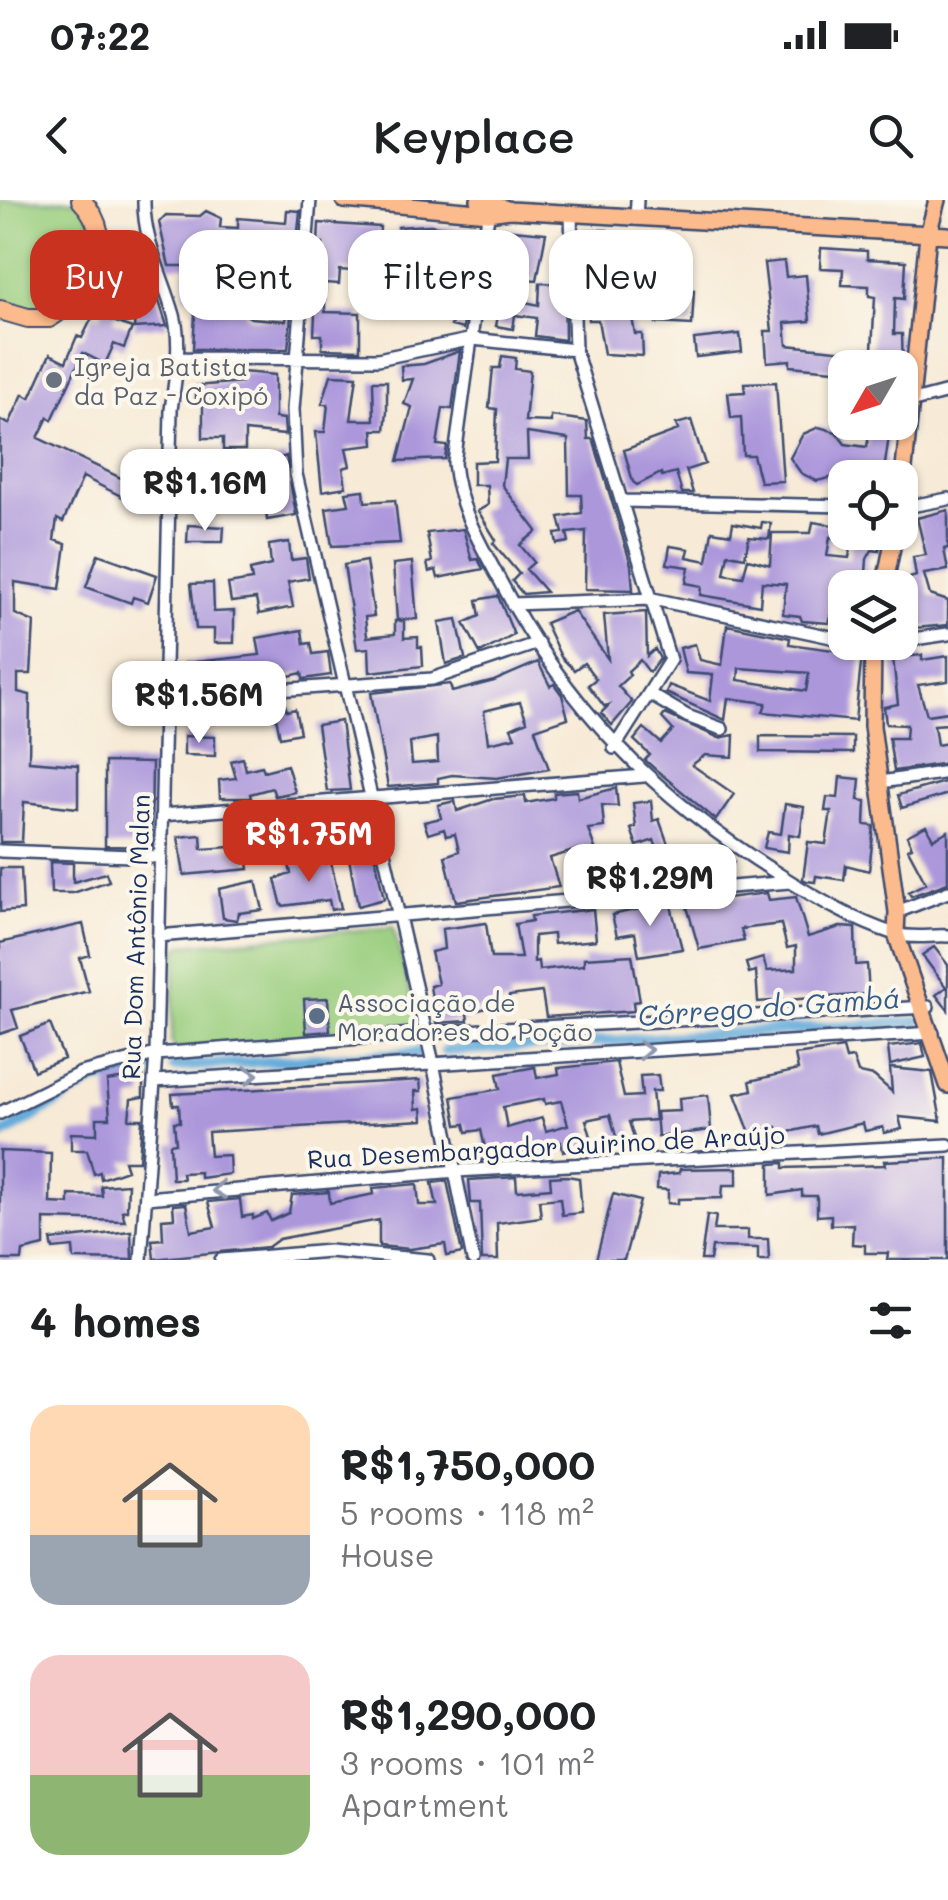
<!DOCTYPE html>
<html lang="en">
<head>
<meta charset="utf-8">
<style>
	body { margin:0; font-family:Mali,sans-serif; background:#f6f6f6; color:#202124; height:100vh; display:flex; flex-direction:column; font-size:38px; white-space:nowrap }
	* { box-sizing:border-box; margin:0 }
	p { font-size:32px; color:#757577 }
	.icon { flex:none; width:55px; height:55px; fill:none; stroke:currentColor; stroke-width:2; stroke-linecap:round; stroke-linejoin:round }
	.map { position:relative; height:1060px; overflow:hidden }
	.side { display:flex; flex-direction:column; background:#fff; flex:1 }
	.side>* { flex:none }
	.banner { position:absolute; left:30px; top:30px; width:890px; height:90px; display:flex; gap:20px }
	.needle { width:65px; rotate:231deg }
	.tools { position:absolute; left:828px; top:150px; display:grid; gap:20px }
	.tools a { display:grid; place-items:center; width:90px; height:90px; border-radius:20px; background:#fff; box-shadow:0 2px 8px #0004; font-size:50px }
	.price { position:absolute; translate:-50% -85px; padding:0 22px; border-radius:20px; background:#fff; color:#222; font-size:32px; line-height:65px; filter:drop-shadow(0 2px 5px #0008) }
	.price::after { content:''; position:absolute; left:50%; top:60px; width:30px; height:22px; margin-left:-15px; background:inherit; clip-path:polygon(0 0,100% 0,50% 100%) }
	.price.active { background:#c8321e; color:#fff }
	ul { padding:0; list-style:none }
	li { display:flex; align-items:center; gap:30px; height:250px; padding:0 30px }
	li span { display:grid; place-items:center; flex:none; width:280px; height:200px; border-radius:30px; color:#555 }
	li>.icon { margin-inline-start:auto }
	span .icon { width:120px; height:120px; fill:#fffc; stroke-width:1 }
	li b { font-size:42px }
	h2 { display:flex; justify-content:space-between; align-items:center; height:120px; padding:0 30px; font-size:42px }
	.tag { padding:0 35px; border-radius:30px; background:#fff; box-shadow:0 2px 8px #0004; font-size:35px; line-height:90px }
	.tag.active { background:#c8321e; color:#fff }
	.status { display:flex; justify-content:space-between; align-items:center; height:70px; padding:0 50px; background:#fff; direction:ltr }
	.status svg { height:28px; fill:currentColor }
	header { display:flex; justify-content:space-between; align-items:center; height:130px; padding:0 30px; background:#fff; font-size:45px; font-weight:600 }
	.map>svg:first-child { display:block }
	.green { fill:#99cd7d; stroke:#5a7e6e; stroke-width:2.5 }
	.lines { fill:none; stroke-linecap:round; stroke-linejoin:round }
	.canal { stroke:#63acdb; stroke-width:11 }
	.building { fill:#ac97db; fill-rule:evenodd }
	.minor-casing { stroke:#3c4b70; stroke-width:16 }
	.major-casing { stroke:#3c4b70; stroke-width:20 }
	.highway-casing { stroke:#3c4b70; stroke-width:22 }
	.minor { stroke:#fff; stroke-width:11 }
	.major { stroke:#fbbb8c; stroke-width:15 }
	.highway { stroke:#fbbb8c; stroke-width:18 }
	.oneway { stroke:#8d97ae }
	.worship-dot { fill:#6b7280; stroke:#fbf7ec; stroke-width:4 }
	.service-dot { fill:#5c6f8a; stroke:#fbf7ec; stroke-width:4 }
	.labels { text-anchor:middle; dominant-baseline:central; stroke-width:8; stroke-linejoin:round; paint-order:stroke }
	.worship-label { font-size:25px; fill:#5b616d; stroke:#fbf7ec; text-anchor:start }
	.street-label { font-size:25px; fill:#1b2f5e; stroke:#fbf7ec }
	.service-label { font-size:25px; fill:#4e5e75; stroke:#fbf7ec; text-anchor:start }
	.water-label { font-size:28px; font-style:italic; fill:#345b8a; stroke:#fbf7ec }
</style>
</head>
<body>
<div class="status"><b>07:22</b><svg viewBox="0 0 49 12"><path d="M0 12V9h3v3zM5 12V6h3v6zM10 12V3h3v9zM15 12V0h3v12zM26 1h20v11H26zM47 4h2v5h-2z"/></svg></div>
<header><svg class="icon" aria-label="back" viewBox="0 0 24 24"><path d="M15 5l-7 7 7 7"/></svg>Keyplace<svg class="icon" aria-label="search" viewBox="0 0 24 24"><circle cx="10" cy="10" r="6"/><path d="M15 15l6 6"/></svg></header>
<div class="map">
<svg width="948" height="1060" viewBox="0 0 948 1060">
	<rect width="100%" height="100%" fill="#fbf7ec"/>
	<filter id="ink" filterUnits="userSpaceOnUse"><feTurbulence type="fractalNoise" baseFrequency=".01" numOctaves="2"/><feDisplacementMap in="SourceGraphic" scale="20" xChannelSelector="R" yChannelSelector="G"/><feConvolveMatrix kernelMatrix="1 2 1 2 8 2 1 2 1" color-interpolation-filters="sRGB"/></filter>
	<filter id="wash" filterUnits="userSpaceOnUse"><feTurbulence type="fractalNoise" baseFrequency=".0048" numOctaves="4" result="noise"/><feDisplacementMap in="SourceGraphic" scale="40" xChannelSelector="R" yChannelSelector="G"/><feGaussianBlur stdDeviation="2.25" result="paint"/><feColorMatrix in="noise" values="0 0 0 0 0 0 0 0 0 0 0 0 0 0 0 0 0 1.4 0 .05"/><feComposite in="paint" operator="in"/></filter>
	<g filter="url(#wash)">
		<rect width="100%" height="100%" fill="#f7ead6"/>
		<path class="green" d="M0 0H83L99 43 67 105 37 113 0 101Z
			M393 727 420 829 177 849 171 842 176 751 182 745Z"/>
		<g class="lines">
			<path class="canal" d="M445 851 917 822
				M174 867 424 852
				M0 936 95 880 151 869"/>
		</g>
		<g id="blocks">
			<path class="building" d="M287 10 300 11 297 42 237 36 235 58 296 53 294 75 233 73 230 102 247 103 246 115 251 118 286 121 288 92 293 93 288 149H193L196 97 185 96 186 66H169L159 22 166 15 200 16 206 11 221 18 220 27 238 28V18L286 22Z
				M319 23 380 27 377 73 340 70 339 84 325 83V112L360 113V150L322 149V135H314L318 51H323V44H318Z
				M430 25 476 31 473 54 446 53 445 67 471 69 463 129 451 126 454 118 446 117 447 112H400L398 27ZM416 71H438L437 99H416Z
				M502 29 546 33 537 80 512 78 514 56 499 55Z
				M586 30H607L606 40 648 42 647 82 624 81V111L631 112 635 134H642L643 156 604 154 598 120H588L589 108H583Z
				M116 43 141 47 125 89 111 87Z
				M821 48 867 51V59L906 61 904 99 895 98 894 134H902L903 168 845 171 790 166V160L767 162 765 131H772L764 63 784 61 786 77 806 75 810 121 785 123 787 145 865 153 866 149H872L875 97 869 96V86L842 85 843 69 820 68Z
				M672 82 681 83V89L694 90 692 125 656 123 658 87 671 88Z
				M540 83 564 84 565 140 535 136 537 118 515 115 513 129 496 126 502 97 539 105Z
				M137 92H156L167 126 134 128Z
				M105 104 118 108 113 121 132 128 124 148 114 144 105 164 83 153 52 220 48 217 38 238 150 292 143 307 83 277 63 322 57 319 54 340 66 344 60 389 15 382V414L34 422 31 474H18V492L30 495 29 561 78 565V608L24 602 22 642H0V220L9 224 23 194 30 198 50 154 66 162 77 136 82 138 94 114 100 117Z
				M740 134 742 152 696 157 694 139Z
				M460 151 452 209 443 208 437 245 447 246 445 259 398 261 412 207 404 204 413 179 402 180 401 166 424 164Z
				M502 156 516 158 515 169 530 171 525 221 551 222V216L587 221 588 239H593L631 365 633 390 585 389 586 331 567 333 569 342 557 344 555 334 563 333 559 317 582 313 581 295H569L568 239 527 233 528 259H505L502 285 537 331 520 345 534 362 526 369 546 392 523 394 512 381 519 374 493 343 496 340 478 311 488 305 487 285H473V262L495 261 497 209 489 208 493 168H500Z
				M242 172 275 175V218L284 219 285 235 245 231V250H223V238H203V203H196V186L241 182Z
				M331 175 357 176 351 220H374L373 181H387V211L385 230H373L374 245 346 248 350 266 343 268 346 287 322 291 316 232H325L328 204H322Z
				M776 182 783 281 760 282 753 255H743L741 217 731 218 728 193 745 192 744 183Z
				M691 220 705 264 686 270 693 293H682L676 272 662 276 661 273 637 285 633 282 624 250 678 230 676 224Z
				M871 222H891L883 278 842 275 817 281 801 273 790 258 803 234 819 227 836 232 845 244 867 247Z
				M286 256 296 315 267 320 262 265Z
				M219 263 221 286 230 285 233 308 207 310V304L193 305 187 266Z
				M364 290 365 302 395 300 400 343 332 346 326 308 349 305 346 292Z
				M948 310V348L944 349 948 370 924 374 930 395 948 401V425L903 429 901 393 910 394 906 379 916 376 913 357 926 355 917 318Z
				M762 322 771 323 769 339 749 337 745 357 728 354 724 374 743 377 748 359 770 365 772 333H811L813 322 838 326 837 338 830 337 827 356 849 358 852 339 859 340 860 332H881L879 351 872 350 867 359 865 388H845V420L831 415 829 423 802 421 800 416 783 414 786 384 762 382 760 405 701 395 702 386 686 383 689 367 667 364 670 346 689 349 687 357 707 361 712 331 731 334 733 323 761 328Z
				M188 325 224 327 223 342H187Z
				M463 329 472 360 478 359 483 369 438 378 436 370 429 372 427 363 432 362 427 333Z
				M289 342 291 360 306 358 309 378 288 382 293 407 259 414 256 399 231 402 228 384 252 380 250 370 271 365 269 345Z
				M98 354 157 375 148 402 133 397 131 403 86 387Z
				M366 361 374 416 365 417 367 437 395 434V421H404V438L418 437V447H422L423 466 370 472 369 448 357 449 344 365Z
				M412 362 417 419 397 420 393 364Z
				M213 383 214 412 234 411V443H214V429H196L191 384Z
				M498 396 514 435 480 453 464 423 480 416 477 400Z
				M574 411 608 459 604 415 646 412 647 456 655 449 660 459 649 472 640 460 628 471 630 475 618 486 632 502 612 525 601 513 609 505 604 506 588 485 596 479 584 463 574 470 561 457 545 423Z
				M457 419 465 458 446 464 439 422Z
				M727 425 790 438 789 444 862 454 855 521 763 512 766 503 728 498 725 520 666 493 669 485 710 501 713 475 686 473 680 448 695 444 700 460 722 465ZM739 468 809 473 806 491 738 480Z
				M302 430 304 444 311 443 313 454 328 452 331 475 303 479 302 473 262 482 185 484V463L260 455 257 438Z
				M922 455V460L948 456V481L918 485 927 515 948 512V524L934 525 937 545 948 543V563L894 571 889 538H906L907 525 886 524 884 507 898 504 893 458Z
				M538 462 550 486 554 484 562 495 568 518 535 529 549 569 497 578 452 575 438 578V583L388 587 371 493 450 484 452 492 494 481ZM520 502 527 521 511 528 515 537 488 543 484 511ZM437 537 438 562 412 564 410 542Z
				M285 505 287 511 295 509 300 533 280 537 274 507Z
				M665 514 719 538 734 535 733 557 705 555 692 565 734 594 716 620 655 569 645 560 650 555 634 540 644 528 661 543 673 530 662 518Z
				M341 521 350 590 327 591 317 525Z
				M184 536 215 537V556L184 555Z
				M760 536 853 537V553L760 552Z
				M243 558 246 570 262 566 264 571 287 565 295 592 275 596 272 588 250 594 251 598H220L219 580 236 578 231 561Z
				M105 562 152 563 151 647 105 646Z
				M840 577 860 579 858 600 866 601 865 625 874 626 869 671 846 665 844 680 816 676 815 682 807 681 803 679 808 642 826 644 831 611H825L827 597 838 598Z
				M948 581V594L902 608 898 595Z
				M616 588 618 606 602 605 604 627 588 629 598 657 614 654 620 679 588 686 576 650 550 658 559 687 456 701 445 656 459 651 455 634 446 636 444 629 428 634 424 622 441 618 438 605 455 601 457 611 493 599 525 596 526 603 554 598V593L577 591 578 598Z
				M651 601 653 621 659 619 674 661 703 648 734 662 729 675 697 664 674 674H649L647 662 661 660 654 640 637 646 631 629 636 627 633 603Z
				M785 604 804 607 800 636 789 634 788 652 764 648 768 632 781 634Z
				M338 615H363L367 648 373 647 384 699 358 706 349 658 332 660 330 643 316 644 314 622 339 621Z
				M926 626 933 639 948 631V683L911 696 908 692 926 683 908 649 912 647 907 636Z
				M201 635 202 649 246 646 249 669 184 675 178 637Z
				M311 661 331 662 341 708 331 710 329 700 282 706 275 679 291 674 289 664Z
				M50 662 73 663V682L106 673 109 681 73 693H51Z
				M0 668H21L23 710 0 712Z
				M256 681 263 710 239 713 237 720 223 718 219 689Z
				M767 693 769 700 796 697 808 737 840 727 855 728 856 765 867 764 869 794 758 802 756 771 749 773 746 763 763 758 767 771 796 769V746L787 748 781 724 741 729 744 741 699 749 686 703Z
				M670 702 682 749 639 756 635 733 617 736 612 715Z
				M593 709 596 740 554 744 553 734 534 736V762L538 761 539 770 584 765V758L632 755 640 801 633 802 634 811 546 817 542 792 509 796 510 802 467 813 468 821 436 823 430 786 438 784 431 752 444 749 442 729 486 723 491 758H521L515 724 532 721 531 716Z
				M83 724 90 755 80 758 89 791 12 810 18 828 0 834V743Z
				M934 747 948 765V810L936 795 946 787 922 755Z
				M328 798 330 831 306 833 304 799Z
				M50 824 64 859 34 871 20 836Z
				M922 843 925 857 890 865 888 847Z
				M843 848 846 859 853 858 858 873 874 876 892 892 890 868 932 872 941 921 899 917 902 929 884 933 883 927 865 931 863 923 818 934 816 926 779 934 777 927 750 933 735 894 752 890 750 881 798 870 795 855Z
				M616 862 624 897 642 896 640 876 658 875 660 891H652L655 920 629 922 636 944 599 951 598 942 617 940 610 915 586 920 593 943 563 951 561 942 492 960 465 961 464 950 485 948 481 930 467 932 465 924 457 925 452 897 500 889 497 874 535 867 537 878 559 874 558 868ZM544 899 545 904 561 901 568 925 546 931 542 918 507 928 503 907Z
				M143 875V897L131 899 129 919H142L139 961H124L127 970 101 979 100 972 94 974 87 950H71V933L97 934V918H110L107 881Z
				M420 880 421 891H415L416 909 422 908 423 920 208 932 210 956 229 955 230 974 200 978V972L182 973 183 979H172L170 944 176 943 174 922H180L179 905H173L172 894Z
				M708 895 711 930 658 937 656 912 680 911 679 898Z
				M0 951 51 953 50 1003 69 1004V995L102 996 101 986 128 984 127 1010 122 1011 125 1021 44 1019V1046L23 1051 22 1060H0Z
				M948 958V1060H887L888 1053H865V1045L852 1044 853 1024 831 1025V1015L817 1016V996H802V990L770 995V964L784 963V968L885 965 884 961Z
				M737 968V985H723L722 998 678 999V1004L668 1003V990L657 989 658 975 679 973 680 969Z
				M567 976 579 978 582 1013 562 1015 560 998 539 1000 541 1017 497 1023 498 1060H482L480 1003H471L469 980 516 977 517 991 551 988 550 977Z
				M447 981 462 1053 447 1056 445 1044 410 1049 379 1046V1020L279 1039 268 1047 154 1059 152 1040 163 1039 162 1019 174 1018 173 1005 186 1004 191 1031 215 1027 208 1002 240 999 242 1017 253 1015V1019L267 1013 271 1021 289 1013 292 995 329 992 330 1003 374 994 373 988 417 984 419 1005H437L432 983Z
				M613 994 640 1001 624 1060H596Z
				M707 1015 716 1016 714 1030H748V1039H768L769 1060H758V1048L712 1047 710 1060H701Z
				M131 1031 132 1060 74 1059 73 1047 53 1049 51 1040Z"/>
		</g>
	</g>
	<g filter="url(#ink)">
		<use href="#blocks" fill-opacity="0" stroke="#3c4b70" stroke-width="2.5"/>
		<g class="lines">
			<g class="minor-casing">
				<path id="minor" d="M310 0 293 209 296 274 433 863 473 1060
					M489 8 454 263C458 305 477 338 497 375 566 507 654 597 780 675 816 698 854 721 895 734 912 739 931 735 948 736
					M571 15 575 150 670 460 614 548
					M636 19 637 0
					M177 158 378 159 473 139 575 150
					M910 202 948 192
					M624 301 845 306
					M900 308 948 299
					M512 404 653 399 845 440
					M900 441 948 434
					M858 442H891
					M651 495 687 516 722 529
					M165 498 432 479 538 443
					M881 582 948 572
					M162 615 644 576
					M0 651 158 657
					M897 712 948 692
					M158 736 790 682
					M154 881 933 833
					M0 913 81 873 156 854 426 833 928 807
					M146 998 456 971 948 945
					M141 1060 156 854 171 210C175 179 182 145 174 115 163 77 143 40 144 0
					M221 1060 329 1051 428 1060"/>
			</g>
			<g class="major-casing">
				<path id="major" d="M344 0 488 13 510 10 948 35
					M479 0 510 10
					M900 307 928 35 937 0
					M884 388 895 332
					M873 442 872 526 897 712 896 734 948 885"/>
			</g>
			<g class="highway-casing">
				<path id="highway" d="M0 110 28 118H49C90 93 121 42 81 0"/>
			</g>
			<use href="#minor" class="minor"/>
			<use href="#major" class="major"/>
			<use href="#highway" class="highway"/>
		</g>
		<defs><path id="oneway-chevron" d="M-2-3.5L2.5 0L-2 3.5" fill="none" stroke-width="1.6" stroke-linecap="round" stroke-linejoin="round" transform="scale(2.5)"/></defs>
		<g class="oneway">
			<use href="#oneway-chevron" transform="translate(645 850) rotate(-3)"/>
			<use href="#oneway-chevron" transform="translate(251 875) rotate(-4)"/>
			<use href="#oneway-chevron" transform="translate(219 990) rotate(173)"/>
		</g>
	</g>
	<circle class="worship-dot" cx="54" cy="180" r="10"/>
	<circle class="service-dot" cx="317" cy="816" r="10"/>
	<g class="labels">
		<g class="worship-label">
			<text x="74" y="166">Igreja Batista<tspan x="74" dy="29">da Paz - Coxipó</tspan></text>
		</g>
		<g class="street-label">
			<text transform="translate(135 737) rotate(-88)">Rua Dom Antônio Malan</text>
			<text transform="translate(546 946) rotate(-3)">Rua Desembargador Quirino de Araújo</text>
		</g>
		<g class="service-label">
			<text x="337" y="802">Associação de<tspan x="337" dy="29">Moradores do Poção</tspan></text>
		</g>
		<g class="water-label">
			<text transform="translate(769 806) rotate(-4)">Córrego do Gambá</text>
		</g>
	</g>
</svg>
<div class="tools">
<a><svg class="needle" viewBox="-14 -14 28 28"><path d="M0-13l5 13h-10z" fill="#e53935"/><path d="M0 13l5-13h-10z" fill="#757577"/></svg></a>
<a><svg class="icon" aria-label="locate" viewBox="0 0 24 24"><circle cx="12" cy="12" r="6"/><path d="M12 2v4M12 18v4M2 12h4M18 12h4"/></svg></a>
<a><svg class="icon" aria-label="layers" viewBox="0 0 24 24"><path d="M12 4l9 5-9 5-9-5zM3 14l9 5 9-5"/></svg></a>
</div>
<b class="price" style="left:205px;top:334px">R$1.16M</b>
<b class="price" style="left:199px;top:546px">R$1.56M</b>
<b class="price active" style="left:309px;top:685px">R$1.75M</b>
<b class="price" style="left:650px;top:729px">R$1.29M</b>
<div class="banner">
<a class="tag active">Buy</a>
<a class="tag">Rent</a>
<a class="tag">Filters</a>
<a class="tag">New</a>
</div>
</div>
<section class="side">
<h2>4 homes<svg class="icon" aria-label="filters" viewBox="0 0 24 24"><path d="M4 7h16M4 17h16"/><circle cx="9" cy="7" r="2"/><circle cx="15" cy="17" r="2"/></svg></h2>
<ul>
<li><span style="background:linear-gradient(#ffd9b3 65%,#9aa5b1 0)"><svg class="icon" aria-label="home" viewBox="0 0 24 24"><path d="M3 11l9-7 9 7M6 9v11h12V9"/></svg></span><div><b>R$1,750,000</b><p>5 rooms · 118 m²</p><p>House</p></div></li>
<li><span style="background:linear-gradient(#f6c9c9 60%,#8fb573 0)"><svg class="icon" aria-label="home" viewBox="0 0 24 24"><path d="M3 11l9-7 9 7M6 9v11h12V9"/></svg></span><div><b>R$1,290,000</b><p>3 rooms · 101 m²</p><p>Apartment</p></div></li>
</ul>
</section>
</body>
</html>
